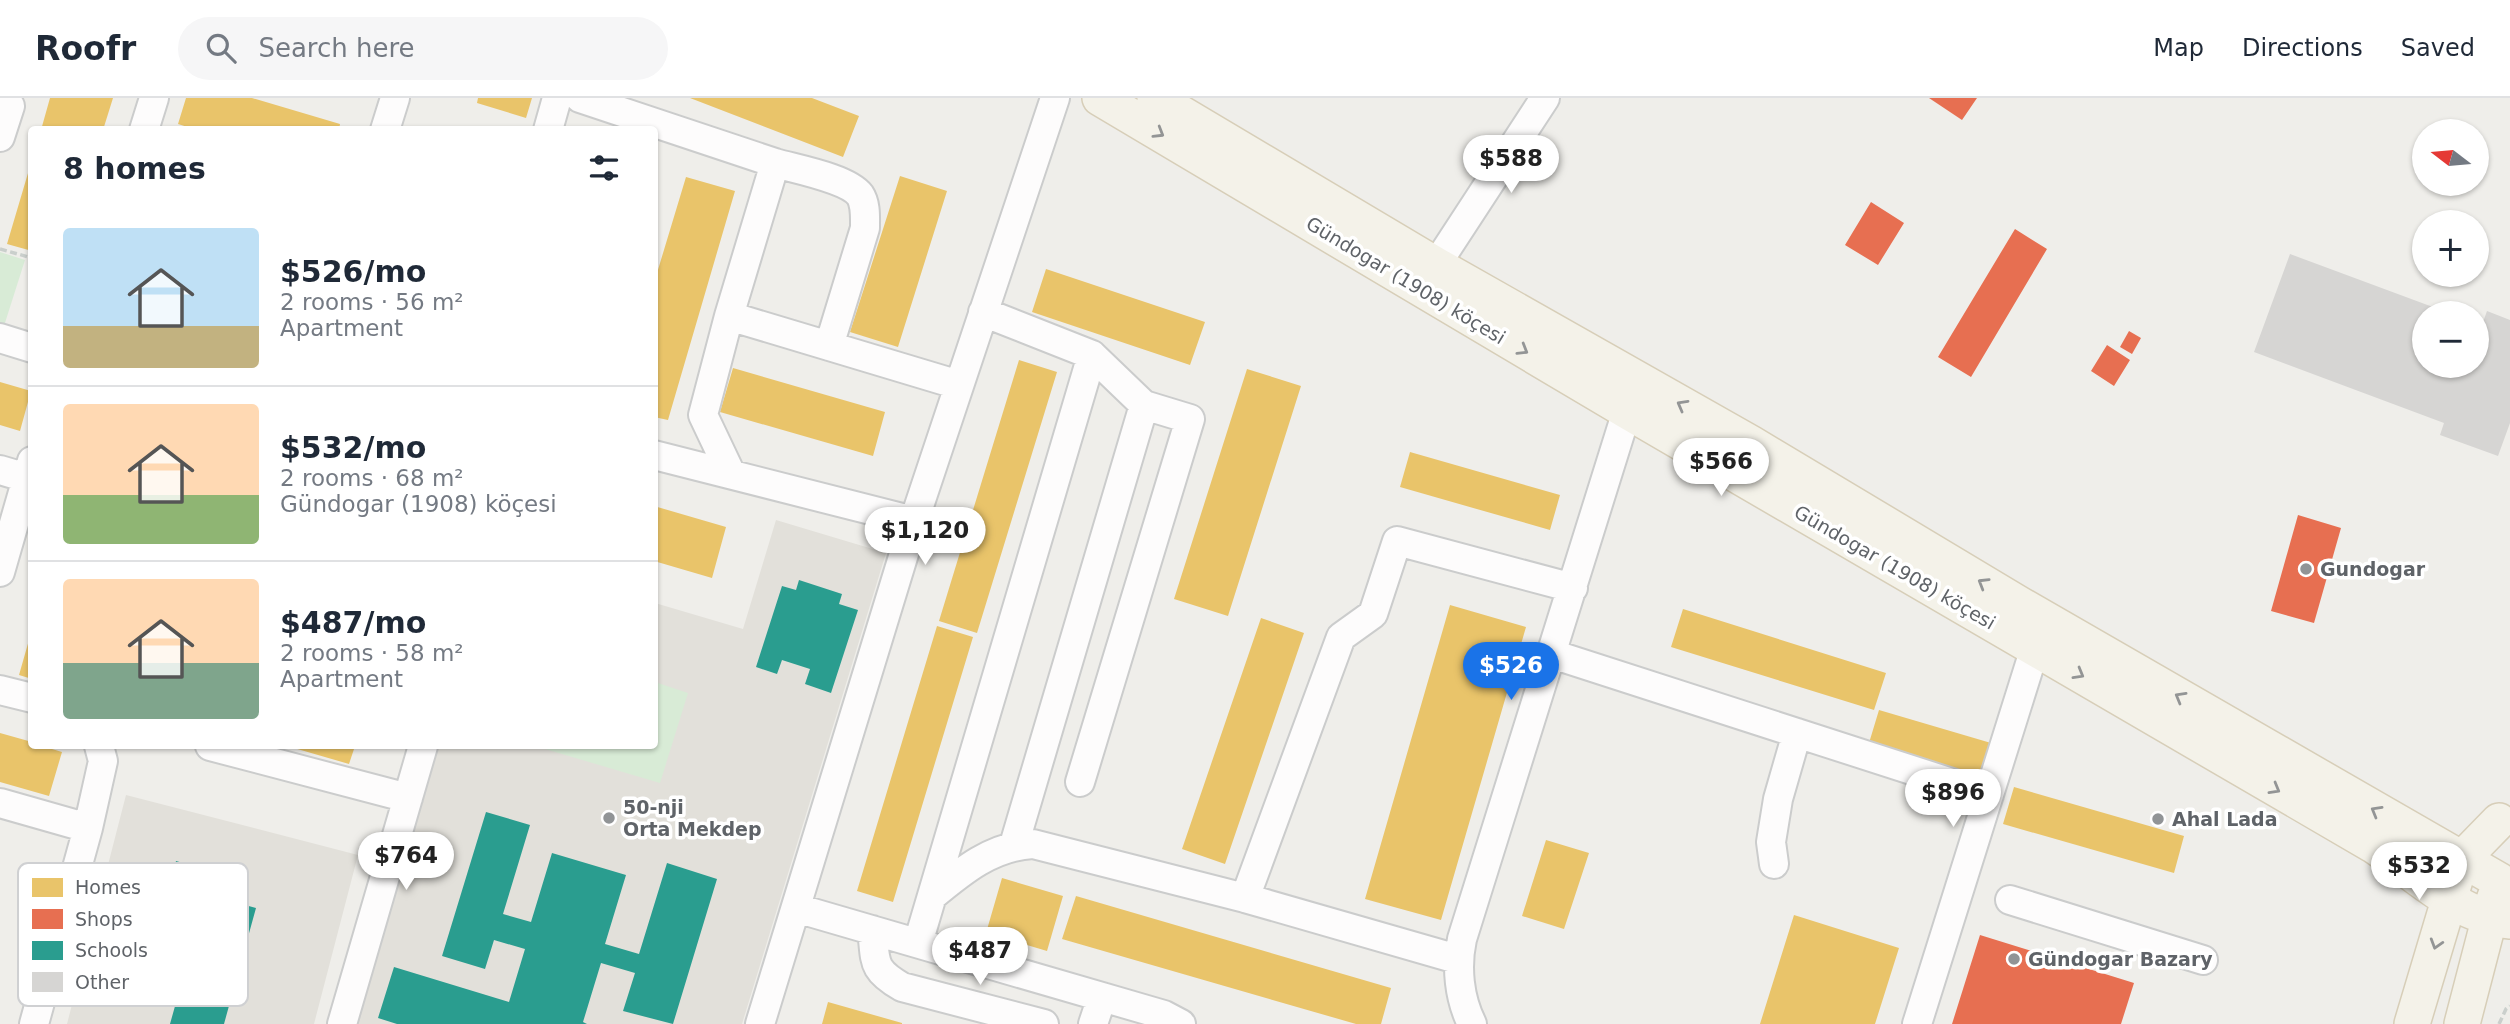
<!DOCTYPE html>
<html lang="en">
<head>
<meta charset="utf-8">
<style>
	body { margin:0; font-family:"DejaVu Sans",sans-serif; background:#f6f6f7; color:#1f2937; height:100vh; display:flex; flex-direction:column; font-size:26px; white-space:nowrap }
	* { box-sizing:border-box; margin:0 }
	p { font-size:23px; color:#747a83 }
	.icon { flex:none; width:38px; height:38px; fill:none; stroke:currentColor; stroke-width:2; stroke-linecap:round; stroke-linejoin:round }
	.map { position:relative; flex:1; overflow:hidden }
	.details { position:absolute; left:28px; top:28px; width:630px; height:623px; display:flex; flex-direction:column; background:#fff; border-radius:7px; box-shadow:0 2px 5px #0004 }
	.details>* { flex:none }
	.needle { width:46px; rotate:286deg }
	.fabs { position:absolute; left:2412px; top:21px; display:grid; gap:14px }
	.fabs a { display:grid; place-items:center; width:77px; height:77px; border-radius:50%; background:#fff; box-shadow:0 2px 5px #0004; font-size:35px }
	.price { position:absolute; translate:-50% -60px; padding:0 16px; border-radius:24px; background:#fff; color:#222; font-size:23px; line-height:46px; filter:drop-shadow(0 2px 4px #0008) }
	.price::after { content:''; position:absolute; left:50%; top:42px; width:21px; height:16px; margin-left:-10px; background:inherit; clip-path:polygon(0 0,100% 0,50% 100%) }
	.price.current { background:#1a73e8; color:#fff }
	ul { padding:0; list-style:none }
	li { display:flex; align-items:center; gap:21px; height:175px; padding:0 35px }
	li+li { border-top:2px solid #e0e1e3 }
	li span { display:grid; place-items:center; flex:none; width:196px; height:140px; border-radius:7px; color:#555 }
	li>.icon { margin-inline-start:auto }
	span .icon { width:84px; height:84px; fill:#fffc; stroke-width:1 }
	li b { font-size:30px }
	h2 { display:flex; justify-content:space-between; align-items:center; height:84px; padding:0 35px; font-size:30px }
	header { display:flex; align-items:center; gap:42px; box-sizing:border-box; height:98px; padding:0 35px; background:#fff; border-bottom:2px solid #e0e1e3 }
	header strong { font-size:33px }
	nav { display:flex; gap:38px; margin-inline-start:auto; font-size:24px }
	.search { width:490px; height:63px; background:#f6f6f7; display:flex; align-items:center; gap:18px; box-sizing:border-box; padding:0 24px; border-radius:38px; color:#747a83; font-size:26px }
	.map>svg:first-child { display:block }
	.education { fill:#e2e0da }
	.park { fill:#d8ebd6 }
	.homes { fill:#e9c46a }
	.shops { fill:#e76f51 }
	.schools { fill:#2a9d8f }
	.building { fill:#d6d5d3 }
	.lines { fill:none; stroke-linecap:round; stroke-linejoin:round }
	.minor-casing { stroke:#cbcccc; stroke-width:32 }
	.major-casing { stroke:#d7ceb8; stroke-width:38 }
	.path { stroke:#cacfcc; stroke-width:3.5; stroke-dasharray:7 3.5; stroke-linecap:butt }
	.minor { stroke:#fdfcfc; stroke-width:28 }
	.major { stroke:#f4f2e9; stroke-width:35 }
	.oneway { stroke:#939595 }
	.poi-dot { fill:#919496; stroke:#fff; stroke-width:2.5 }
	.labels { text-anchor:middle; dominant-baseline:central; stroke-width:7; stroke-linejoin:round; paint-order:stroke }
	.street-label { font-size:19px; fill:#5f6368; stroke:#fff }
	.poi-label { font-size:19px; font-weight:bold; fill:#5f6368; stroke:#fff; text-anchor:start }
	.key { fill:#fff; stroke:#cfd0d2; stroke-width:2 }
	.key-label { font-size:19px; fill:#5f6368 }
</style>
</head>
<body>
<header>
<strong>Roofr</strong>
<div class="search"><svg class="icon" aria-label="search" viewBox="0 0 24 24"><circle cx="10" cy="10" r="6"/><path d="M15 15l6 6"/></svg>Search here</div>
<nav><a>Map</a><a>Directions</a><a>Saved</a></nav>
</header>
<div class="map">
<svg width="2510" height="926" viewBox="0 0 2510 926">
	<rect width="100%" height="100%" fill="#efeeea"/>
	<path class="education" d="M776 422 886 455 742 926H350L436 648H654L655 505 743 531Z
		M126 697 358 757 314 926H67Z"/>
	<path class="park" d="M0 154 25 162 4 228 0 226Z
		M655 584 688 595 660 685 535 648H654Z"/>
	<path class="homes" d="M50 0H113L103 32H41Z
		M186 0H252L340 26 339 32H197L178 26Z
		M478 0H532L526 20 477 5Z
		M690 0H812L859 18 843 59Z
		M31 65H32V153L7 146Z
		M900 78 947 93 898 249 850 234Z
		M686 79 735 93 668 322 654 319V185Z
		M1046 171 1205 224 1190 267 1032 214Z
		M1019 262 1057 274 977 535 939 523Z
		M733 270 885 314 873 358 720 314Z
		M1247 271 1301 288 1228 518 1174 501Z
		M0 284 31 293 20 333 0 327Z
		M1410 354 1560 397 1550 432 1400 389Z
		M654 408 726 429 712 480 654 463Z
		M1450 507 1526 529 1441 822 1365 801Z
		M1683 511 1886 575 1874 612 1671 549Z
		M1261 520 1304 535 1225 766 1182 751Z
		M937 528 973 539 893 804 857 793Z
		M31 535H32V581L19 577Z
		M1879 612 1991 645 1981 678 1869 645Z
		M0 635 32 644V648H42L62 654 49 698 0 684Z
		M287 648H355L349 666Z
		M2014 689 2184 738 2174 775 2003 726Z
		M1546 742 1589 755 1564 831 1522 818Z
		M1002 780 1063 798 1047 853 986 835Z
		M1076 798 1391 890 1381 926H1356L1062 841Z
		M1794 817 1899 850 1875 926H1760Z
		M828 904 902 925V926H822Z"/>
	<path class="shops" d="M1929 0H1977L1962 22Z
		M1871 104 1904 125 1878 167 1845 147Z
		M2015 131 2047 151 1971 279 1938 259Z
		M2129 233 2141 240 2132 256 2120 249Z
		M2107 247 2130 262 2114 288 2091 273Z
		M2298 417 2341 430 2314 525 2271 513Z
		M1980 837 2134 885 2121 926H1952Z"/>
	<path class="schools" d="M799 482 842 496 839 506 858 512 831 595 805 586 810 571 782 562 777 576 756 569 782 488 796 492Z
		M486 714 530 727 503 816 531 824 552 755 626 777 605 846 639 856 667 765 717 781 673 926 623 913 635 875 601 865 583 924 587 926H397L378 920 394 869 509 904 525 851 494 842 485 871 442 858Z
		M176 763 218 775 212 798 256 810 224 926H170L198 826 162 816Z"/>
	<path class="building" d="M2290 156 2449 215H2424V268H2476V225L2482 227 2487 213 2510 222V325L2498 358 2440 337 2444 325 2254 254Z"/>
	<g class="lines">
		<g class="minor-casing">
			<path id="minor" d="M580 0 775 65 729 218 959 287
				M0 5 10 8 0 39
				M144 32 154 0
				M385 32 395 0
				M548 32 557 0
				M775 65C795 71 847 80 860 97 866 106 865 119 865 130L829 248
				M1436 167 1545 0
				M983 214 1092 257 1144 307 1190 321 1080 684
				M729 218 703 317 731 376
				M0 240 32 250
				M654 357 914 423
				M0 372 27 380
				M0 474 32 363
				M1552 556 1989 697
				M0 592 32 600
				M210 648 408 700
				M0 705 88 730
				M1014 747 1144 307
				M1774 766 1771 744 1778 701 1797 635
				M932 798C962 773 992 748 1033 746L1245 800 1457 861
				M1245 800 1341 539 1373 516 1397 443 1573 490
				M2010 802 2203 862
				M796 810 1164 917 1181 926
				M872 832C876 864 871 871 902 889L1044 926
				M918 845 1092 257
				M34 926 88 730 103 663 99 648
				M342 926 423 648
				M760 926 914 423 1055 0
				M1093 926 1102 899
				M1472 926C1459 900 1456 869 1462 841L1627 313 1635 296
				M1917 926 2035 550"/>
		</g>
		<g class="major-casing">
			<path id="major" d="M1100 0 1627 313 2373 747C2415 775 2457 819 2510 823
				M1155 0 1436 167 1752 346 2019 506 2500 783 2510 796
				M2412 926 2461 762 2499 723
				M2462 926 2495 799"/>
		</g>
		<path class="path" d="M0 151 32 160
			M2499 926 2506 911 2510 908"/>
		<use href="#minor" class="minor"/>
		<use href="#major" class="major"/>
	</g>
	<defs><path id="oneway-chevron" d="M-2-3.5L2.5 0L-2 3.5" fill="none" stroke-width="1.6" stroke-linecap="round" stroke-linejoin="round" transform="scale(1.75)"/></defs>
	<g class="oneway">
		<use href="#oneway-chevron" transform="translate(1159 35) rotate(31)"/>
		<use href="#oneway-chevron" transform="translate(1523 252) rotate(31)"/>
		<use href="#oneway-chevron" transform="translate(1682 307) rotate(-151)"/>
		<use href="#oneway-chevron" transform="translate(1983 485) rotate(-149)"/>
		<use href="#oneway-chevron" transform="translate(2079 576) rotate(30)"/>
		<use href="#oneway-chevron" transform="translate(2180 599) rotate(-150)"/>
		<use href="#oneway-chevron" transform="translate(2275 691) rotate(30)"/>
		<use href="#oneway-chevron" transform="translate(2376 713) rotate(-150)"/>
		<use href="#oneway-chevron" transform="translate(2436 846) rotate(107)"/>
	</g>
	<g class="poi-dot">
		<circle cx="2306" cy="471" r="7"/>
		<circle cx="609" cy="720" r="7"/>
		<circle cx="2158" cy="721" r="7"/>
		<circle cx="2014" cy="861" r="7"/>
	</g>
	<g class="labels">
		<g class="street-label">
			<text transform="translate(1406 182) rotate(31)">Gündogar (1908) köçesi</text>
			<text transform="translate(1895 469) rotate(30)">Gündogar (1908) köçesi</text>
		</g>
		<g class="poi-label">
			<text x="2320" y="471">Gundogar</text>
			<text x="623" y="709">50-nji<tspan x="623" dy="22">Orta Mekdep</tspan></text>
			<text x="2172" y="721">Ahal Lada</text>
			<text x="2028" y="861">Gündogar Bazary</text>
		</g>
	</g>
	<rect x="18" y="765" width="230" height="143" rx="10" class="key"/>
	<rect x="32" y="780" width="31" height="19" fill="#e9c46a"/>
	<rect x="32" y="811" width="31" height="20" fill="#e76f51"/>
	<rect x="32" y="843" width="31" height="19" fill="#2a9d8f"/>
	<rect x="32" y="874" width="31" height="20" fill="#d6d5d3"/>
	<g class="key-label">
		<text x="75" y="796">Homes</text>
		<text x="75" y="828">Shops</text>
		<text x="75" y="859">Schools</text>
		<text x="75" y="891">Other</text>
	</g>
</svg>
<div class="fabs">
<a><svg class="needle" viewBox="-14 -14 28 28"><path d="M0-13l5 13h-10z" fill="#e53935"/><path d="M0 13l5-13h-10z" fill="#747a83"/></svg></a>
<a>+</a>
<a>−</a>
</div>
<b class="price" style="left:1511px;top:97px">$588</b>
<b class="price" style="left:1721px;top:400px">$566</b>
<b class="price" style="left:925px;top:469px">$1,120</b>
<b class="price current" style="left:1511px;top:604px">$526</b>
<b class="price" style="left:1953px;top:731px">$896</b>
<b class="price" style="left:406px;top:794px">$764</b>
<b class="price" style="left:2419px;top:804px">$532</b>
<b class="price" style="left:980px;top:889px">$487</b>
<section class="details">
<h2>8 homes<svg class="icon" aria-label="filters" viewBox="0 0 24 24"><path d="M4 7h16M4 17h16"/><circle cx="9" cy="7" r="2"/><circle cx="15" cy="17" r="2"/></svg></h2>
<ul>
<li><span style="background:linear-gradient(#bfe0f5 70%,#c2b280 0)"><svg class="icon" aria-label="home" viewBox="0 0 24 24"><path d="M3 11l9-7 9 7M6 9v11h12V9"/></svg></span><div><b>$526/mo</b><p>2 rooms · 56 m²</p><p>Apartment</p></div></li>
<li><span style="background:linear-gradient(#ffd9b3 65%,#8fb573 0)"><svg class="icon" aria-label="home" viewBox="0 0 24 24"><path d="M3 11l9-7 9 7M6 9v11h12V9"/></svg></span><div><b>$532/mo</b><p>2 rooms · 68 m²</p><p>Gündogar (1908) köçesi</p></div></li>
<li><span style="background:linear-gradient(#ffd9b3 60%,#7fa58c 0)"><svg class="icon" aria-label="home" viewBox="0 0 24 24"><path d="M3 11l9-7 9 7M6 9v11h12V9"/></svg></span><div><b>$487/mo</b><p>2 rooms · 58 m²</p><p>Apartment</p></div></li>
</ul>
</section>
</div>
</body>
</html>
